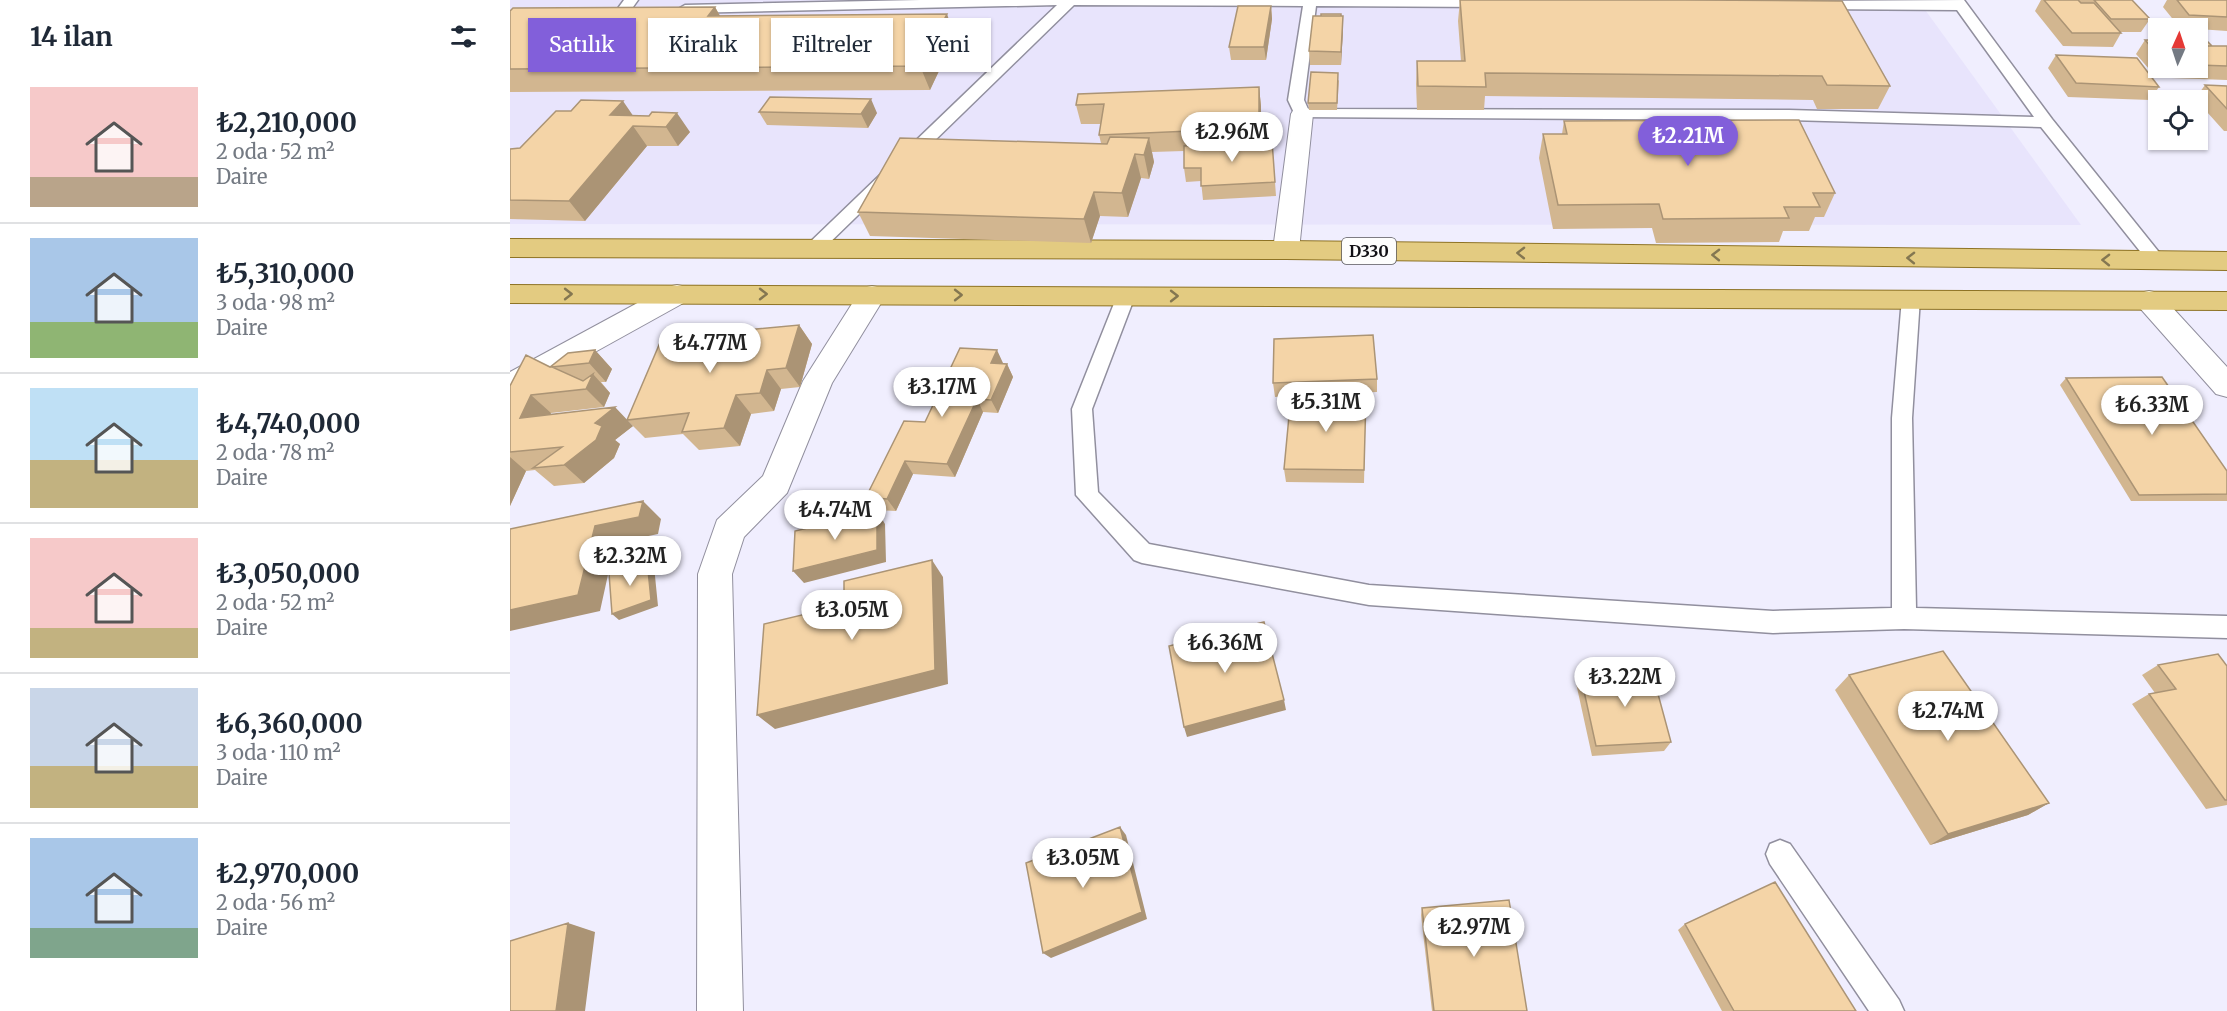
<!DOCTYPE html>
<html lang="tr">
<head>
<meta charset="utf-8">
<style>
	body { margin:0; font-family:Merriweather,serif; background:#f6f6f7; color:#1f2937; height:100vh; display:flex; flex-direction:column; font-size:22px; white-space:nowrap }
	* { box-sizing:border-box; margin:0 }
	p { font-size:20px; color:#747a83 }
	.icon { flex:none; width:33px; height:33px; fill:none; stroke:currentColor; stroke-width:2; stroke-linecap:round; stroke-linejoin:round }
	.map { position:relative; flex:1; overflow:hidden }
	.panel { display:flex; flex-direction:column; background:#fff; width:510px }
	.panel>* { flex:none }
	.hud { position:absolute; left:18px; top:18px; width:570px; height:54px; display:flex; gap:12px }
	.needle { width:39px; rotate:3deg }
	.fabs { position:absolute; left:1638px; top:18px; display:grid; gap:12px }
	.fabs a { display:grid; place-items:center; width:60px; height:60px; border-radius:0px; background:#fff; box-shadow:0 2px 4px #0004; font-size:30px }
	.price { position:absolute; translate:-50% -51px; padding:0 14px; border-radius:21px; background:#fff; color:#222; font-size:20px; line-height:39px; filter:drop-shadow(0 2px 3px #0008) }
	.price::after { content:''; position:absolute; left:50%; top:36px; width:18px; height:14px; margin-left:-9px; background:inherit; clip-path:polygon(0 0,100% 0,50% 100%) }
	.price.active { background:#825fda; color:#fff }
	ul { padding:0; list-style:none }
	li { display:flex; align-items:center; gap:18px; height:150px; padding:0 30px }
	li+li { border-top:2px solid #e0e1e3 }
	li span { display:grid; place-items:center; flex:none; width:168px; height:120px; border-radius:0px; color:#555 }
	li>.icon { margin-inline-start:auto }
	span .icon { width:72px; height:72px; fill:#fffc; stroke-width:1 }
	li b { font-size:26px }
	h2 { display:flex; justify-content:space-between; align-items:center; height:72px; padding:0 30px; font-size:26px }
	.pill { padding:0 21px; border-radius:0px; background:#fff; box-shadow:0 2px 4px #0004; font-size:21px; line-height:54px }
	.pill.active { background:#825fda; color:#fff }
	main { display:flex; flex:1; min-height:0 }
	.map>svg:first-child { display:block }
	.built { fill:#e8e4fc }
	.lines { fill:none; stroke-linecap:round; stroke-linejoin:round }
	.service-casing { stroke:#918f9e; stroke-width:3 }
	.minor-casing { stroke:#918f9e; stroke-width:2 }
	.tertiary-casing { stroke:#918f9e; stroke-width:2 }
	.primary-casing { stroke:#8e7325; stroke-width:2 }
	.service { fill:#fff; fill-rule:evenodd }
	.minor { fill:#fff; fill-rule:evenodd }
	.tertiary { fill:#fff; fill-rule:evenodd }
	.primary { fill:#e3cb81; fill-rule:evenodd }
	.wall { fill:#d2b690 }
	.shaded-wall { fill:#ab9475 }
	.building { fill:#f4d4a7; stroke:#ab9475; stroke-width:1.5 }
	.oneway { stroke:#847751 }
	.labels { text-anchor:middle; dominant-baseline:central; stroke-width:4.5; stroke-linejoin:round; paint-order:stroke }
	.shield { fill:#fdfdfd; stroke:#58575b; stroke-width:1.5 }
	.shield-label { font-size:16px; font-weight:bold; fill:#111016 }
</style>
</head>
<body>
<main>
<section class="panel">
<h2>14 ilan<svg class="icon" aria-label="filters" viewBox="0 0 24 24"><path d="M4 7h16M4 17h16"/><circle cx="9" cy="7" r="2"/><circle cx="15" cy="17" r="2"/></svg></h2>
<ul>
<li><span style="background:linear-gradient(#f6c9c9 75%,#b9a48a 0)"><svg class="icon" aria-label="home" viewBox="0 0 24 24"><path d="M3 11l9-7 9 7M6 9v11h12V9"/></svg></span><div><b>₺2,210,000</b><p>2 oda · 52 m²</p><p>Daire</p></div></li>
<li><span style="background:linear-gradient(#a9c7e8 70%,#8fb573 0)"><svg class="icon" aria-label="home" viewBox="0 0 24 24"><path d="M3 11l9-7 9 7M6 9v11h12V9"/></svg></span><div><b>₺5,310,000</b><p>3 oda · 98 m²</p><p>Daire</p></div></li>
<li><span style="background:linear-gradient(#bfe0f5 60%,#c2b280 0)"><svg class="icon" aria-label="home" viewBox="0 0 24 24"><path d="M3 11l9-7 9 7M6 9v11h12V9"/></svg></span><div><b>₺4,740,000</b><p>2 oda · 78 m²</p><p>Daire</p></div></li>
<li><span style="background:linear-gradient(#f6c9c9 75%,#c2b280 0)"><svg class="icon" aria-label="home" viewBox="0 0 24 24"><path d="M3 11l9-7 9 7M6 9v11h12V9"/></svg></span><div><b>₺3,050,000</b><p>2 oda · 52 m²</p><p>Daire</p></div></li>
<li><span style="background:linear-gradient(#c9d6e8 65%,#c2b280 0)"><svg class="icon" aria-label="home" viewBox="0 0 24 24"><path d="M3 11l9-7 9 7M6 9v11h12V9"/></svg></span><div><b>₺6,360,000</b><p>3 oda · 110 m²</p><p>Daire</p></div></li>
<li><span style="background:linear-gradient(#a9c7e8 75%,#7fa58c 0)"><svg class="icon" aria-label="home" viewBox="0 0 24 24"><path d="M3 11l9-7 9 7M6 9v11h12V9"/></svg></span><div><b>₺2,970,000</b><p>2 oda · 56 m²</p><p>Daire</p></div></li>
</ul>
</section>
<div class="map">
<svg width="1717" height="1011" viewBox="0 0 1717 1011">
	<rect width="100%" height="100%" fill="#f0eefe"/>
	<path class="built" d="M0 0H1408L1571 225 0 224Z"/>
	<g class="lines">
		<g class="service-casing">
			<path id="service" d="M114 0H128L118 14 113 15 106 11Z
				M410 0H983L986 3 979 7 806 6 794 100 798 109 1279 110 1524 117 1447 10 1303 9 1296 5 1303 1 1454 0 1542 119 1656 261 1653 265H1641L1531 127 1279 120 786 117 778 100 793 6 564 5 309 253H297L294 249 297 245 547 5 175 13 168 9 175 5Z
				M616 290 623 291 625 296 582 409 588 492 639 544 859 585 1263 611 1382 608V418L1392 298 1394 293 1401 292 1408 293 1410 298 1402 418 1406 608 1717 616V638L1394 629 1263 633 859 605 632 563 624 560 566 495 562 409 607 296 609 291Z
				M1270 840 1280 844 1389 1000 1394 1011H1359L1260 864 1256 854 1260 844Z"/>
		</g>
		<g class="minor-casing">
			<path id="minor" d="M792 107 800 109 803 114 789 250 785 256 776 259 767 256 763 250 781 114 784 109Z
				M362 286 372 288 376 295 322 383 277 493 234 537 222 574 233 1011H187L188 574 207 520 253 476 293 381 352 288Z
				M1639 291 1649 293 1717 367V397L1706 394 1629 307 1625 300 1629 293Z"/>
		</g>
		<g class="tertiary-casing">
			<path id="tertiary" d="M167 285 177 287 181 294 177 301 11 393 0 396V372L157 287Z"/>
		</g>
		<g class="primary-casing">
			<path id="primary" d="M0 239 776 241 1717 252V270L776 259 0 257Z
				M0 285 1717 292V310L0 303Z"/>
		</g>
		<use href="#service" class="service"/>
		<use href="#minor" class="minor"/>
		<use href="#tertiary" class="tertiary"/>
		<use href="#primary" class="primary"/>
	</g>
	<path class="wall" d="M950 0 1380 86 1368 109H1307L1303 100 975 96 974 110H907L906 84 907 61H951L948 21Z
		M1531 0H1622L1640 19 1631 32H1610L1611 33 1603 47 1553 46 1525 11Z
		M1657 0H1717V31L1688 29V28H1670L1653 7Z
		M761 6 762 19 756 60H721L719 47Z
		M205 7 210 16 445 37 420 90 0 92V11Z
		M833 16V29L831 65H800L799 51Z
		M1688 39 1702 46H1717V80L1661 78 1653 69H1639L1626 54 1635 40H1648V68H1688Z
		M1546 55 1649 87 1640 100 1558 97 1538 68Z
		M829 80 827 110H799L798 103Z
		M1695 85 1717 86V131H1714L1688 102V100L1685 99Z
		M749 87 751 106V141H762L766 196 693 200 691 181 676 182 674 168V151L642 152 644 162 639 179 631 178 618 217 590 216 581 243 360 236 348 212 591 143 589 135 591 124H571L566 105Z
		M249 112 367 113 358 128 257 125Z
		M123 115 180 132 168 146H137L75 221 0 219V149L10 148Z
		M1054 121 1325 193 1314 217H1305L1299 231H1273L1269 242 1146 243 1142 228 1043 229 1029 158 1033 134H1052Z
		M289 325 302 344 290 387 271 389 264 411 241 414 230 446 189 450 173 434 135 438 117 420Z
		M85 350 102 369 96 382H91L100 393 94 407 41 413 40 415 123 426 105 440 110 444 104 458 74 483 44 486 25 470 16 471 0 506V386L40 367Z
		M497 364 503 377 488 413 473 412 445 477 403 474 386 511 365 510 356 497 415 422Z
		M1556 378 1717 471V501H1621L1550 385Z
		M867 379V392L797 395 856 396 854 483 776 482 774 469 781 396 765 397 763 383Z
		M1648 665 1717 666V805L1696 809 1622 704 1639 694 1645 693 1632 675Z
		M1070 673 1161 742 1154 751 1082 756 1066 683Z
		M1339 675 1539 803 1518 815 1420 845 1325 690Z
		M912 908 1017 1011H922L911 915Z
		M1175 924 1346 1011H1212L1168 930Z"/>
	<path class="shaded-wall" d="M761 6 762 19 756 60 754 47Z
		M205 7 218 30 198 16Z
		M437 14 445 37 420 90 410 66Z
		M833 16V29L831 65V52Z
		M749 87 751 106V148L749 128Z
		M361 99 367 113 358 128 351 114Z
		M113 101 126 120 100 115Z
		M167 113 180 132 168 146 156 127Z
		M123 126 137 146 75 221 59 201Z
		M639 138 644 162 639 179 634 155Z
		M625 154 631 178 618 217 612 193Z
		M584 192 590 216 581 243 574 219Z
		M289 325 302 344 290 387 276 368Z
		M85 350 102 369 96 382 79 363Z
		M487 350 493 363H481Z
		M497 364 503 377 488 413 481 400Z
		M257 370 271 389 264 411 250 393Z
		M83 374 100 393 94 407 76 389Z
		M21 395 41 413 30 436 10 418Z
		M226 395 241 414 230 446 214 428Z
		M467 399 473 412 445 477 437 464Z
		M105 407 123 426 105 440 110 444 104 458 74 483 54 465 85 423Z
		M0 457 16 471 0 506Z
		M395 461 403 474 386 511 377 499Z
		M133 501 151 519 148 534 105 543 90 611 0 631V610L85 526Z
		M367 511 375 524 376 562 294 583 283 571Z
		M137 560 144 566 148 606 109 620 102 614Z
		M422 560 433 577 438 684 265 729 247 715Z
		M774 700 776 710 677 737 674 727Z
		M1539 803 1518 815 1420 845 1438 834Z
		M610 827 616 835 637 919 541 958 533 953Z
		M58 923 85 932 75 1011H46Z"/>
	<path class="building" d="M950 0H1175L1332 1 1380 86 1317 85 1312 76 975 73 976 87 908 86 907 61H955Z
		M1534 0H1568L1571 3H1584L1611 33H1562Z
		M1584 0H1622L1640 19H1601Z
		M1667 0H1717V17L1679 15Z
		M728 6H761L754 47H719Z
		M205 7 198 16 437 14 410 66 0 69V11L3 8Z
		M811 14H831V16H811Z
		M803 16H833L831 52 799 51Z
		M1688 39H1695L1702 46H1688Z
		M1635 40H1648V55Z
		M1688 46H1717V66L1688 65Z
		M1546 55 1627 58 1649 87 1566 83Z
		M801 72 828 73 827 103H798Z
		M1695 85 1717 86V109Z
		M749 87V128L589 135 594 104 566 105 568 94Z
		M260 97 361 99 351 114 249 112Z
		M71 100 113 101 100 115 139 116 142 112 167 113 156 127 123 126 59 201 0 200V149L10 148 46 111H61Z
		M1289 120 1325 193H1303L1310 207H1274L1279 218 1153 219 1149 204 1048 205 1033 134H1057L1054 121Z
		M600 137 639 138 634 155 625 154 612 193 584 192 574 219 348 212 390 138 597 144Z
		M762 141 765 182 691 186V168H674V146Z
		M289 325 276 368 257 370 250 393 226 395 214 428 172 432 179 413 117 420 152 338Z
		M863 335 867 379 763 383 764 339Z
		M450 348 487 350 481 363 497 364 481 400 467 399 437 464 395 461 377 499 356 497 394 421 415 422Z
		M85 350 79 363 42 367 73 381 83 374 76 389 21 395 10 418 105 407 85 423 92 426 86 440 54 465 23 468 52 447 0 452V386L16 355 40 367 58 353Z
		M1652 377 1717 471V494L1629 495 1556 378Z
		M781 395 856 396 854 470 774 469Z
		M133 501 129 517 85 526 68 595 0 610V529Z
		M367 511V550L283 571 285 531Z
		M137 560 141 600 102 614 99 573Z
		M422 560 425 670 247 715 254 624 334 605V581Z
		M754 622 774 700 674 727 659 646Z
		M1433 651 1539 803 1438 834 1339 675Z
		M1708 654 1717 666V800H1715L1639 694 1666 689 1648 665Z
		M1141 668 1161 742 1086 746 1070 673Z
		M610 827 632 912 533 953 516 863Z
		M1265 882 1346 1011H1224L1175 924Z
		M999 900 1017 1011H924L912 908Z
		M58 923 46 1011H0V941Z"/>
	<defs><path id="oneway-chevron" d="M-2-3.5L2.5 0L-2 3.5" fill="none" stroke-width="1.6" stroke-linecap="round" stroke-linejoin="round" transform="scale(1.5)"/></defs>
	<g class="oneway">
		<use href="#oneway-chevron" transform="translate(1011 253) rotate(-179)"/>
		<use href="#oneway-chevron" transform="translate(1206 255) rotate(-179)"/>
		<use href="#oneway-chevron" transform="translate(1401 258) rotate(-179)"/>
		<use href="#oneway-chevron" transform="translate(1596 260) rotate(-179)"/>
		<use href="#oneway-chevron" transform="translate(58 294)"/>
		<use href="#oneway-chevron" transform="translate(253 294)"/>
		<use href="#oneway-chevron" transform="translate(448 295)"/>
		<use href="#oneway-chevron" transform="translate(664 296)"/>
	</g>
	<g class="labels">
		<rect class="shield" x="832" y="238" width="54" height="26" rx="4.5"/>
		<g class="shield-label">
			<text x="859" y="251">D330</text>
		</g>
	</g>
</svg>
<div class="fabs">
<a><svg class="needle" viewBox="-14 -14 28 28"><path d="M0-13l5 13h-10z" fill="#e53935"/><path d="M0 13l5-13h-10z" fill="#747a83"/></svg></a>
<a><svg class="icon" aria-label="locate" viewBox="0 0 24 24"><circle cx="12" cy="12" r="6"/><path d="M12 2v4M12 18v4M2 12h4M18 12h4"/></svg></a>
</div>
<b class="price" style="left:722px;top:163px">₺2.96M</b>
<b class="price active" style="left:1178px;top:167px">₺2.21M</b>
<b class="price" style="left:200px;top:374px">₺4.77M</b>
<b class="price" style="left:432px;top:418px">₺3.17M</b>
<b class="price" style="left:816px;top:433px">₺5.31M</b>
<b class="price" style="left:1642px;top:436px">₺6.33M</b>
<b class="price" style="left:325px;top:541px">₺4.74M</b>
<b class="price" style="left:120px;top:587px">₺2.32M</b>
<b class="price" style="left:342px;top:641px">₺3.05M</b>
<b class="price" style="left:715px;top:674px">₺6.36M</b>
<b class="price" style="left:1115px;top:708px">₺3.22M</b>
<b class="price" style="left:1438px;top:742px">₺2.74M</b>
<b class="price" style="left:573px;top:889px">₺3.05M</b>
<b class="price" style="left:964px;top:958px">₺2.97M</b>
<div class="hud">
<a class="pill active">Satılık</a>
<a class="pill">Kiralık</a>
<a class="pill">Filtreler</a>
<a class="pill">Yeni</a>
</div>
</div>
</main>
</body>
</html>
